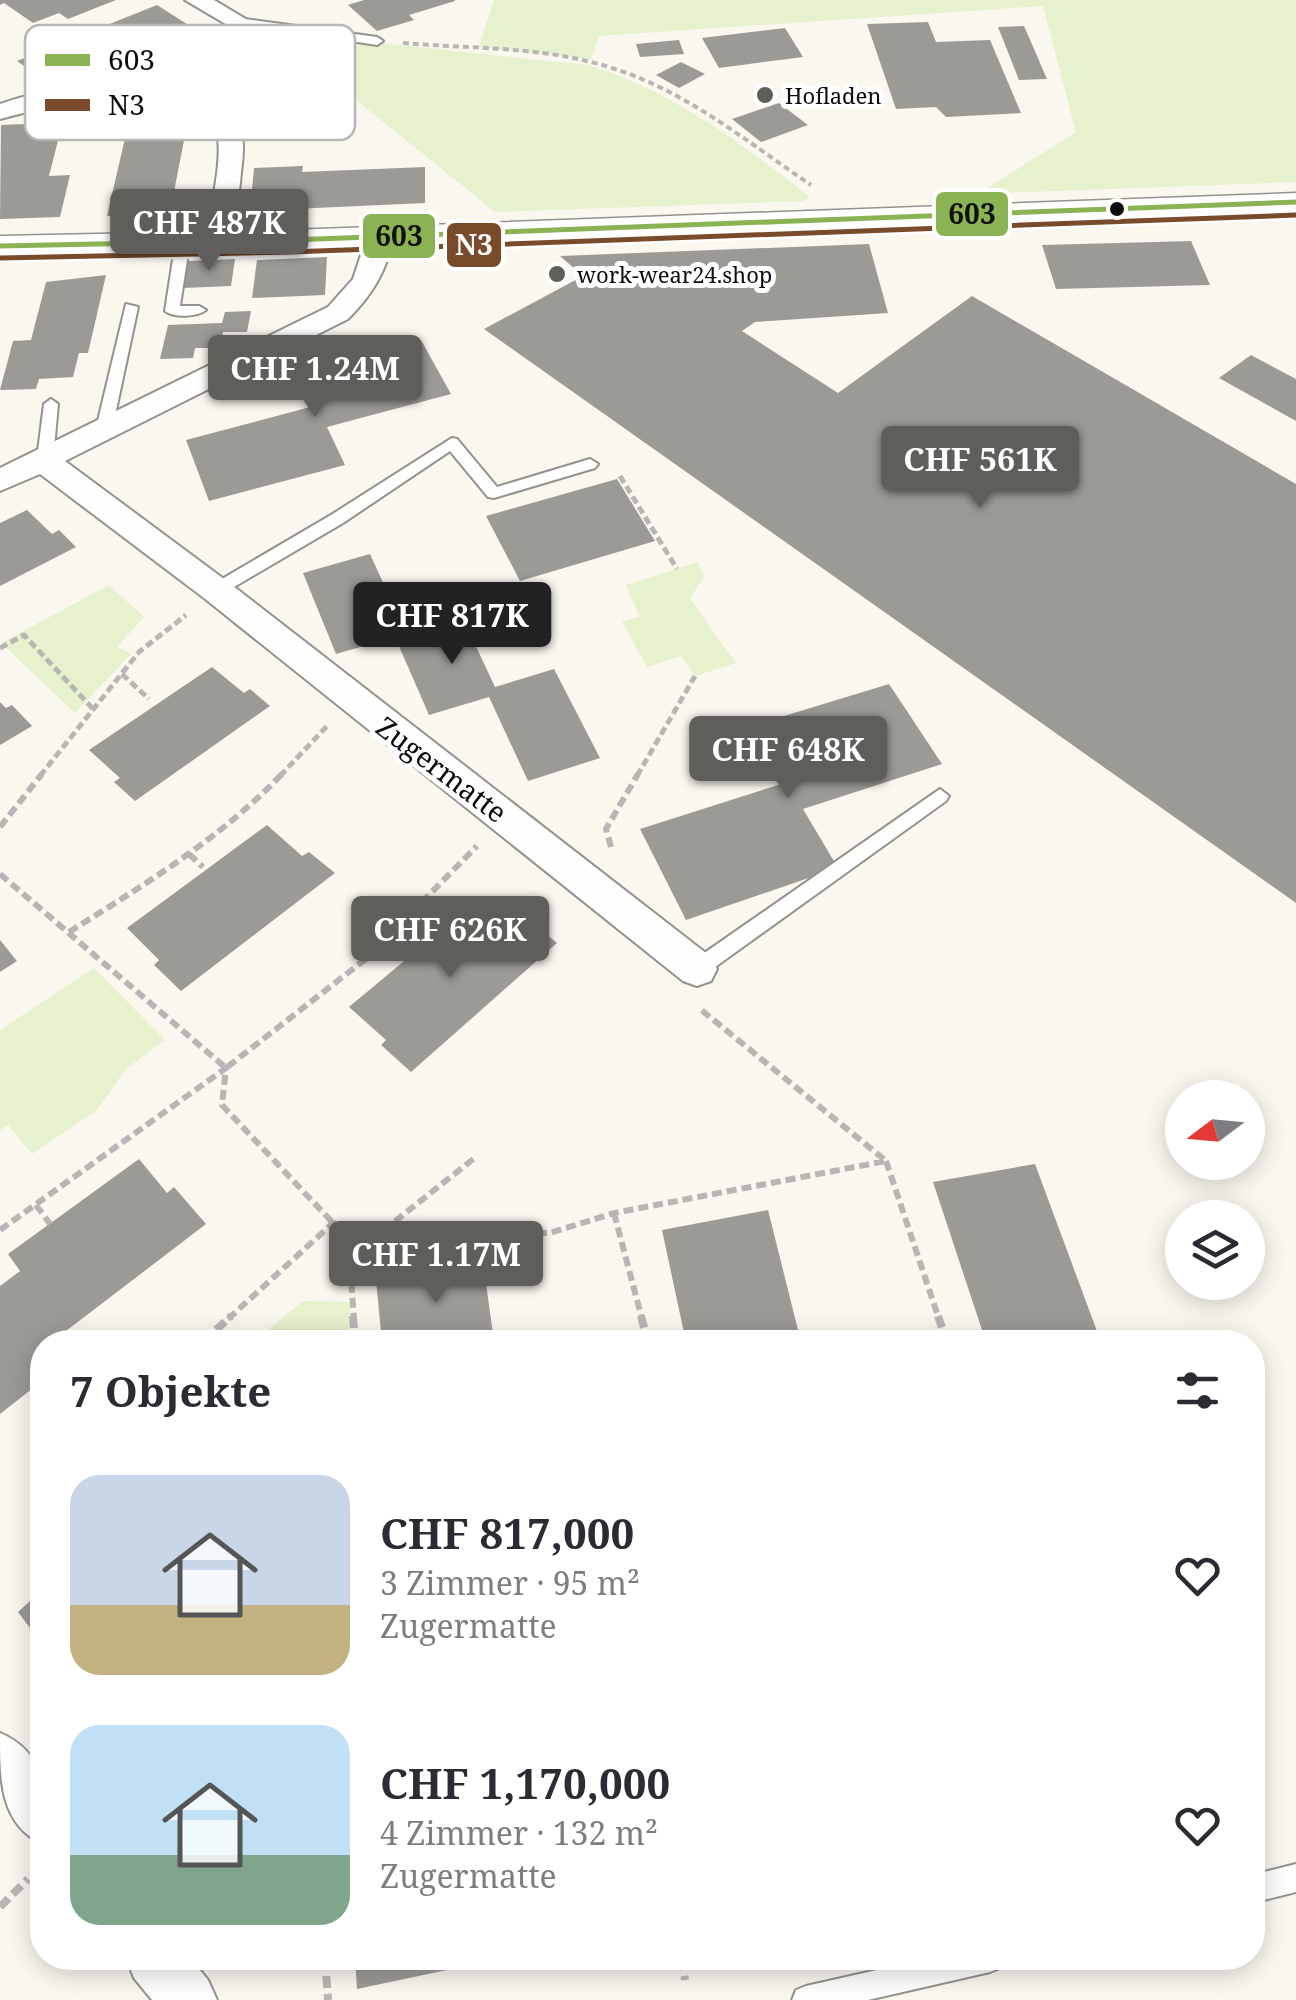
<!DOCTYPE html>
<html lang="de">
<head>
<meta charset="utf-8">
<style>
	body { margin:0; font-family:"Noto Serif",serif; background:#f2f2f3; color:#2b2b33; height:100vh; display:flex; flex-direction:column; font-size:38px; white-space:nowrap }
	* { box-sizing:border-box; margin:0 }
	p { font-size:32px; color:#7c7c81 }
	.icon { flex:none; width:55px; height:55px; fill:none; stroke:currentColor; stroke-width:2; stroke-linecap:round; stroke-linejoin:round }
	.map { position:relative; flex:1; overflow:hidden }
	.side { position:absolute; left:30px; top:1330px; width:1235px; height:640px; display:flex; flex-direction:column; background:#fff; border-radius:40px; box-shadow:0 5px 25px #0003 }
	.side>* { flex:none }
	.needle { width:65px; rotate:254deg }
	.buttons { position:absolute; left:1165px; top:1080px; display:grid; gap:20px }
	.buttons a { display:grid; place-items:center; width:100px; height:100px; border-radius:50%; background:#fff; box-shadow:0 5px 25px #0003; font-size:50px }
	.price { position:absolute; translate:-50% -85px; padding:0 22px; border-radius:10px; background:#5f5e5b; color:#fff; font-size:32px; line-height:65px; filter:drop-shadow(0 2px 5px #0008) }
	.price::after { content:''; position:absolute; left:50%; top:60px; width:30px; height:22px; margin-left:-15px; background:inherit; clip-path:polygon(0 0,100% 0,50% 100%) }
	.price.on { background:#222; color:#fff }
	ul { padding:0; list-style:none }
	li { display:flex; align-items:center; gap:30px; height:250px; padding:0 40px }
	li span { display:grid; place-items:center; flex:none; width:280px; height:200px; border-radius:30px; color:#555 }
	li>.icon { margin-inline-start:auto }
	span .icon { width:120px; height:120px; fill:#fffc; stroke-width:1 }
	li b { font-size:42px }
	h2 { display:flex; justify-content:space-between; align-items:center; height:120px; padding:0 40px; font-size:42px }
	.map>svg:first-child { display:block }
	.green { fill:#e6f1cd }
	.building { fill:#9c9a95 }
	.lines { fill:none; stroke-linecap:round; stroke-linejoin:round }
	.service-casing { stroke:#93928e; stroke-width:4 }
	.minor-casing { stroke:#93928e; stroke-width:4 }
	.tertiary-casing { stroke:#93928e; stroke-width:3 }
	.path-far3 { stroke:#b7b6b5; stroke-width:4; stroke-dasharray:6 4; stroke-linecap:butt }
	.path-far2 { stroke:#b7b6b5; stroke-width:5; stroke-dasharray:8 4; stroke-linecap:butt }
	.path-far1 { stroke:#b7b6b5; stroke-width:6; stroke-dasharray:10 5; stroke-linecap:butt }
	.path { stroke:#b7b6b5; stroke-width:8; stroke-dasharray:12 6; stroke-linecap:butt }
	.service { fill:#fefefd; fill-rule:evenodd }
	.minor { fill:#fefefd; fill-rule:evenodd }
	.tertiary { fill:#fefefd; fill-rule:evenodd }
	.bus-1-casing { stroke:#fff; stroke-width:10 }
	.bus-2-casing { stroke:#fff; stroke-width:10 }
	.bus-1 { stroke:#8ab353; stroke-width:5 }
	.bus-2 { stroke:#7a4b2a; stroke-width:5 }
	.poi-dot { fill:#5f5e5b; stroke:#fff; stroke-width:4 }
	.bus-dot { fill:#0c0c0c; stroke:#fff; stroke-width:4 }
	.labels { text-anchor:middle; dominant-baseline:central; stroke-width:10; stroke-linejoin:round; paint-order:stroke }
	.far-poi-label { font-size:22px; fill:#0c0c0c; stroke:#fff; text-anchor:start }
	.street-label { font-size:28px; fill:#0c0c0c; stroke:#fff }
	.key { fill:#fff; stroke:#b6b6b6; stroke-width:2.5 }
	.key-label { font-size:28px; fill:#0c0c0c }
	.line-badge { stroke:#fff; stroke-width:4 }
	.badge-label { font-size:28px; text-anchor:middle; font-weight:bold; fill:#fff }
	.pale-badge-label { font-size:28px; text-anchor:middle; font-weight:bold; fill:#111 }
</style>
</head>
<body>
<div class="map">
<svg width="1296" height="2000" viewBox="0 0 1296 2000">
	<rect width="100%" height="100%" fill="#faf7ef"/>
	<path class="green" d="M494 0H1296V182L978 194 1076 132 1043 6 599 36 591 59 479 47Z
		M291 34 588 65C669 89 744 145 810 197L803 201 495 212 294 50 287 40Z
		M698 562 704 576 690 599 736 663 695 676 681 656 647 667 622 621 640 617 626 585Z
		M109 585 144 617 117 647 131 654 75 713 1 643Z
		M94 968 165 1040 125 1070 97 1110 32 1154 8 1125 0 1130V1030Z
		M303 1301 350 1302 349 1342H253Z"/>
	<path class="building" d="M0 0H116L68 19 59 13 33 23 4 3 0 5Z
		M364 0H455V1L409 15 414 20 377 31 348 5Z
		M157 5 190 26 49 84 17 61Z
		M928 22 936 42 990 40 1021 113 946 117 936 107 896 109 867 24Z
		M1024 26 1047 79 1019 80 998 27Z
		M785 28 803 57 719 68 702 38Z
		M679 40 684 54 640 57 636 44Z
		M681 62 705 74 679 88 656 75Z
		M779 103 808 125 761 142 732 119Z
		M179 120 178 125H187L171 207H160L158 214 107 216 129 121Z
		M52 123 50 130 61 129 49 176 70 175 60 217 0 219 1 125Z
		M303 166 302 172 425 167V203L250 211 254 168Z
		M1191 241 1210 285 1056 289 1042 245Z
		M869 244 888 313 755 322 742 331 838 393 972 296 1296 484V903L484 329 583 276 560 256Z
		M327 257 325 295 252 298 257 260Z
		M235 259 231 286 183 288 188 261Z
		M106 275 88 353H79L73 377 39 379 36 389 0 390 13 341 31 340 46 282Z
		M251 311 247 332H223L220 348H195L193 358 160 359 168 325 222 323 225 312Z
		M421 340 451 394 327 427 345 465 209 501 186 440 314 406 297 371Z
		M1251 355 1296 379V421L1219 378Z
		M617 479 655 541 520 581 486 516Z
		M27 510 52 534 59 530 76 547 0 586V523Z
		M370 554 403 626 459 610 495 687 554 669 600 758 528 781 489 697 429 715 395 637 336 654 303 573Z
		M212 667 244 693 250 689 270 706 135 801 114 782 120 778 89 750Z
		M889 684 942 764 803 809 838 868 686 920 640 829 781 784 748 727Z
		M0 702 6 708 12 705 32 726 0 745Z
		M267 825 302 856 309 852 335 873 181 991 154 965 159 960 127 928Z
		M482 896 522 929 530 921 557 943 411 1072 381 1045 386 1040 349 1007Z
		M0 940 17 961 0 972Z
		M139 1159 167 1193 174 1187 206 1224 66 1331 74 1342H42V1381L0 1414V1286L20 1271 8 1254Z
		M1035 1164 1101 1342H986L933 1182Z
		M768 1210 801 1342H686L662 1230Z
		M483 1261 494 1342H382L376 1280Z
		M42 1590V1644L18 1612Z
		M355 1958H499V1959L357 1989Z"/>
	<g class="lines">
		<g class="service-casing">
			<path id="service" d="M237 18 377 37 383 41 377 45 233 23V19Z
				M183 236 190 240 180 306H199L206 310C197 317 174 318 165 311L176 240Z
				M126 304 138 307 112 429 104 434 96 429Z
				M51 399 58 404 53 459 45 464 37 459 44 404Z
				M452 438 457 439 497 487 590 459 598 464 595 468 494 498 488 497 450 451 343 523 222 594H210V586L331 515Z
				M940 789 949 796 946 801 704 975H690L687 969 690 963Z
				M1296 1864V1892L1252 1903V1875Z
				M930 1958H1004L1000 1968 990 1972 868 2000H792L796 1990 806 1986Z"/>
		</g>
		<g class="minor-casing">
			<path id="minor" d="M185 0H214L249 21 245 26H229Z
				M125 79C165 81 234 85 242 136 245 151 241 168 240 183 237 202 238 229 229 245L219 247 206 239C209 213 225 154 216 131 191 61 49 107 0 119V104C41 90 82 83 125 79Z
				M380 229 393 237C387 271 372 295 348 319L65 461 228 582 711 957 717 969 711 981 697 986 683 981 204 598 40 474 0 491V468L328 307 353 279 367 237Z
				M0 1733C50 1754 45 1798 42 1844 0 1823 0 1781 0 1733Z
				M126 1958H190L208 1980 217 2000H152L134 1978Z"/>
		</g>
		<g class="tertiary-casing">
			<path id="tertiary" d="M1296 193V211L290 250 0 256V236L290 230Z"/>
		</g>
		<path class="path-far3" d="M403 43C473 49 547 46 615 69 687 92 749 143 811 185"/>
		<path class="path-far2" d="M620 476 677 569
			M0 648 24 635 94 710
			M122 674 149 699
			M40 776 139 652 186 615
			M280 776 328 725
			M637 776 695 676"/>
		<path class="path-far1" d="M0 827 42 774
			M611 847 606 829 638 774
			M189 854 203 867
			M0 874 226 1068 367 958 477 846
			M69 932C144 885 221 838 282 774
			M886 1161 939 1319
			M36 1205 50 1224
			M614 1213 642 1319
			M0 1230 226 1068 222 1105 333 1223 351 1278 354 1319
			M351 1278 379 1234 550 1233 614 1213 886 1161 699 1008
			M228 1319 333 1223 379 1234 477 1156"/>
		<path class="path" d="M353 1316 355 1342
			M641 1316 648 1342
			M938 1316 947 1342
			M203 1342 231 1316
			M0 1907 28 1879
			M325 1958 328 2000
			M682 1958 685 1980"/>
		<use href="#service" class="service"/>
		<use href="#minor" class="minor"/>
		<use href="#tertiary" class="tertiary"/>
		<g class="bus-1-casing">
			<path id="bus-1" d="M0 246 290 240 1296 202"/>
		</g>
		<g class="bus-2-casing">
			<path id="bus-2" d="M0 258 290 252 1296 215"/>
		</g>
		<use href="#bus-1" class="bus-1"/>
		<use href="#bus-2" class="bus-2"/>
	</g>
	<g class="poi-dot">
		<circle cx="765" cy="95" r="10"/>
		<circle cx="557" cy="274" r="10"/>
	</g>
	<circle class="bus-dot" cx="1117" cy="209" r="9"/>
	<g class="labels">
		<g class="far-poi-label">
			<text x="785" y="95">Hofladen</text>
			<text x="577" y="274">work-wear24.shop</text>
		</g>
		<g class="street-label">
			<text transform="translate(442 769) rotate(37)">Zugermatte</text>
		</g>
	</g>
	<rect x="25" y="25" width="330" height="115" rx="15" class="key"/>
	<rect x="45" y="54" width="45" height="12" fill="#8ab353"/>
	<rect x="45" y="99" width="45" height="12" fill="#7a4b2a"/>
	<g class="key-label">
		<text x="108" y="70">603</text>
		<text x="108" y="115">N3</text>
	</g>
	<g class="line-badge">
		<rect x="934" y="190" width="76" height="48" rx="10" fill="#8ab353"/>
		<rect x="361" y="212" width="76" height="48" rx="10" fill="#8ab353"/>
		<rect x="445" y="221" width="58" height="48" rx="10" fill="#7a4b2a"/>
	</g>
	<g class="badge-label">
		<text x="474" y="255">N3</text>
	</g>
	<g class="pale-badge-label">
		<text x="972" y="224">603</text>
		<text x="399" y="246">603</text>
	</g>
</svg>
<div class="buttons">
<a><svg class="needle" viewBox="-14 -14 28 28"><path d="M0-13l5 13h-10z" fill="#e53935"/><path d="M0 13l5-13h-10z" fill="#7c7c81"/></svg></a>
<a><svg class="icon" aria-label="layers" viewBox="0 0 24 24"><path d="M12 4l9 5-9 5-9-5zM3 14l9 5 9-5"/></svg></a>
</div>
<b class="price" style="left:209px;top:274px">CHF 487K</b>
<b class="price" style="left:315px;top:420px">CHF 1.24M</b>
<b class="price" style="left:980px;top:511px">CHF 561K</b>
<b class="price on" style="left:452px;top:667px">CHF 817K</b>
<b class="price" style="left:788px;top:801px">CHF 648K</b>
<b class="price" style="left:450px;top:981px">CHF 626K</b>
<b class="price" style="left:436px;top:1306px">CHF 1.17M</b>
<section class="side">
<h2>7 Objekte<svg class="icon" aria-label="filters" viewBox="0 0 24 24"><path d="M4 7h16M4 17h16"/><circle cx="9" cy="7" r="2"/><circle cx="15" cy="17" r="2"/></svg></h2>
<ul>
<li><span style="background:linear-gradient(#c9d6e8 65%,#c2b280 0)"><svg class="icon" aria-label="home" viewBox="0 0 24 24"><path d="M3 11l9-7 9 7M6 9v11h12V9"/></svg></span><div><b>CHF 817,000</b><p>3 Zimmer · 95 m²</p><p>Zugermatte</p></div><svg class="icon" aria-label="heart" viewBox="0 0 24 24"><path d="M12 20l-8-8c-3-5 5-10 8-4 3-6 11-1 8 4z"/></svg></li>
<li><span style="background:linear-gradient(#bfe0f5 65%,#7fa58c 0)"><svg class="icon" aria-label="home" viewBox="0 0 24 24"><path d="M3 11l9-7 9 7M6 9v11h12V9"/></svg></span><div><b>CHF 1,170,000</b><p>4 Zimmer · 132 m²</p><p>Zugermatte</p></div><svg class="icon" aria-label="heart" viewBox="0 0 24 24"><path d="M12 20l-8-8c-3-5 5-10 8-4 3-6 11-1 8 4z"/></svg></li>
</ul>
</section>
</div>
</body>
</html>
